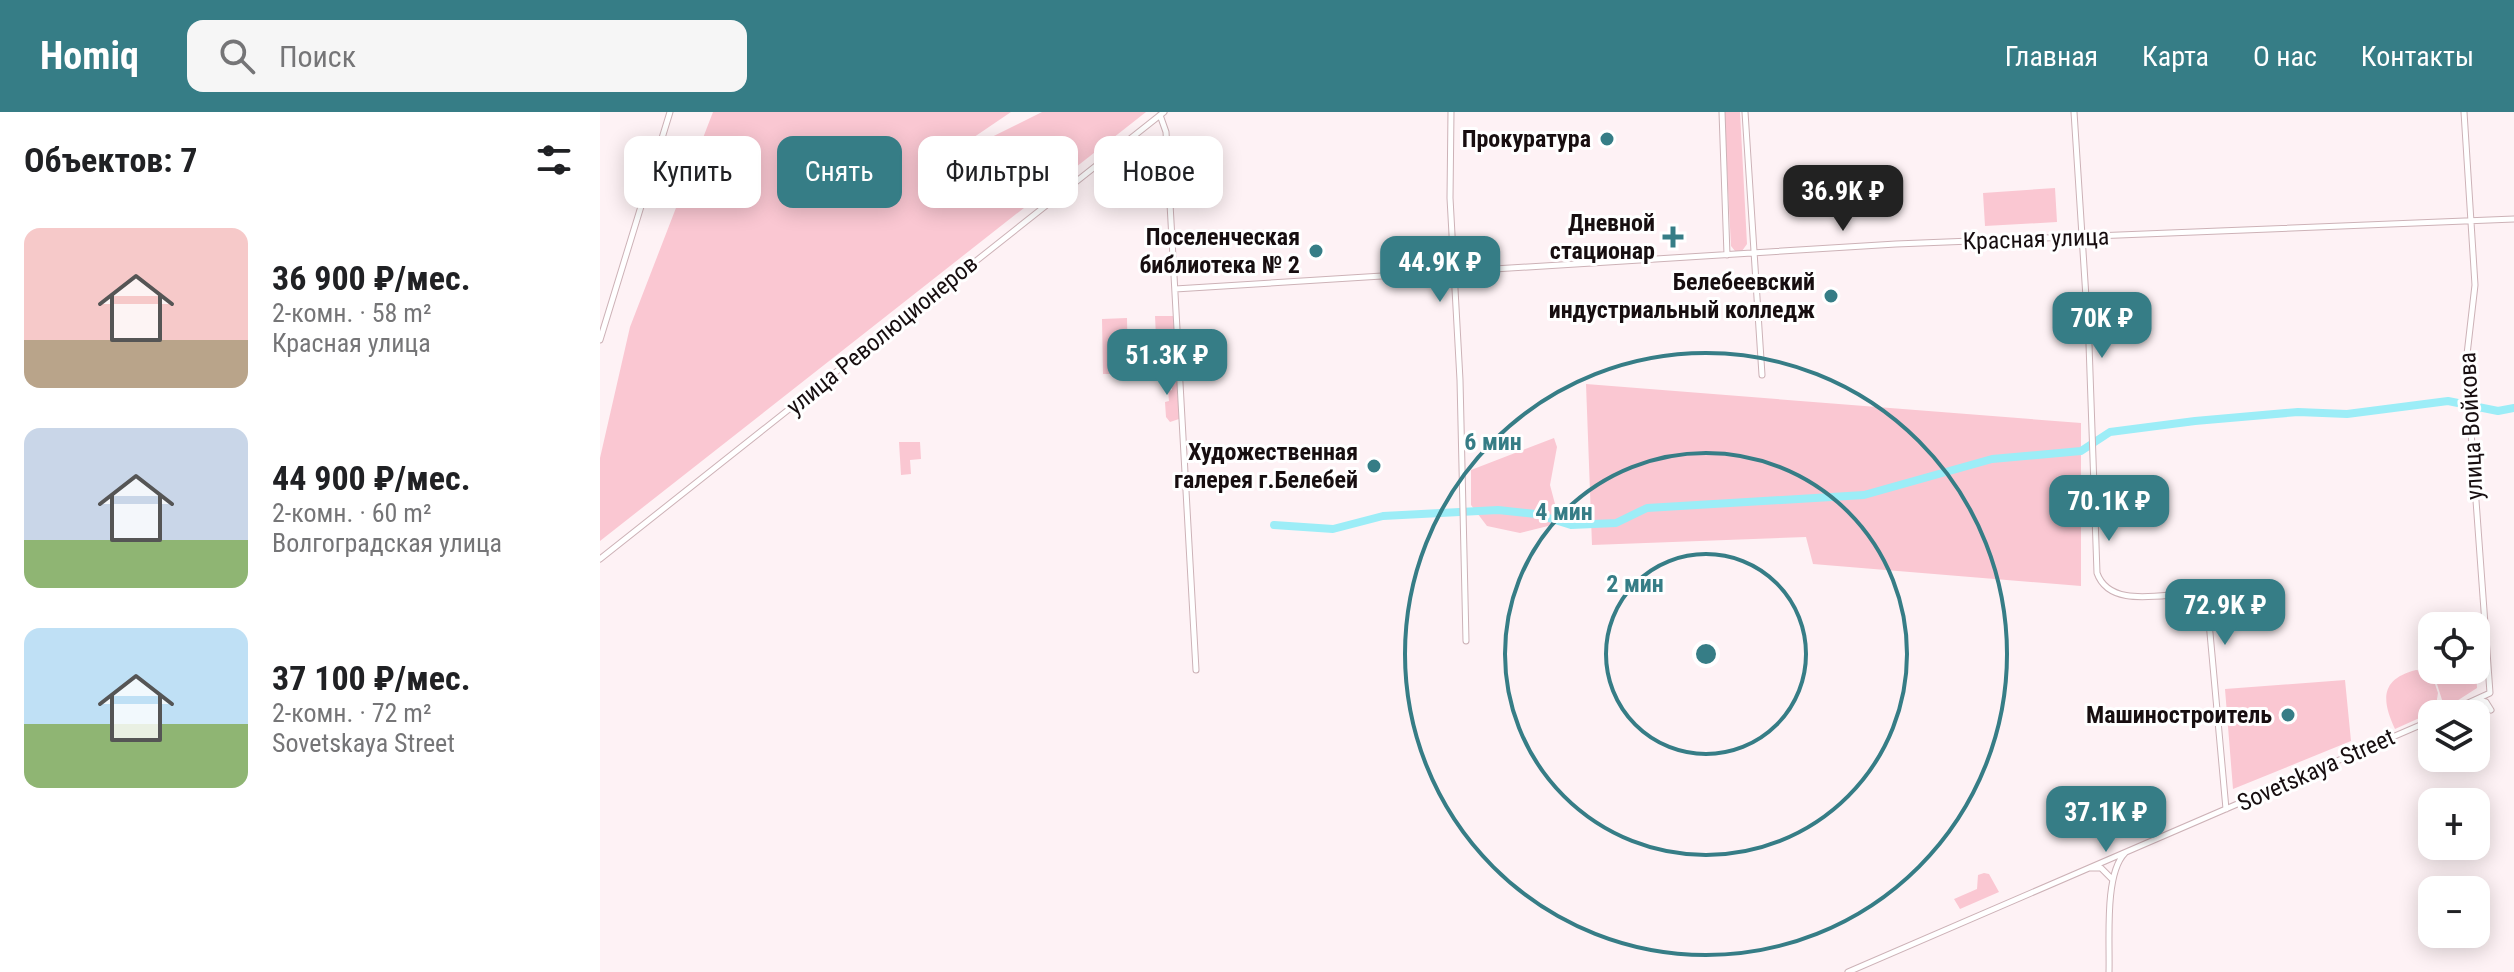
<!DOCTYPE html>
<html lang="ru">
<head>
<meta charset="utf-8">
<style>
	body { margin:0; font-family:"Roboto Condensed",sans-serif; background:#f6f6f6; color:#202124; height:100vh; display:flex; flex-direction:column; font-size:30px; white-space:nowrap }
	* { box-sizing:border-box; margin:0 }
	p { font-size:26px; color:#757577 }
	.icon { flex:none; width:44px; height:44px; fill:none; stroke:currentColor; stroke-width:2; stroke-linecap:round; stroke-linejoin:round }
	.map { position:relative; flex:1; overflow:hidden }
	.panel { display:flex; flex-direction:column; background:#fff; width:600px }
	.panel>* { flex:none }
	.top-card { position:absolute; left:24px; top:24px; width:760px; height:72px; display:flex; gap:16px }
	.controls { position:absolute; left:1818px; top:500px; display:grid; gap:16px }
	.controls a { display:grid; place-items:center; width:72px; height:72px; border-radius:16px; background:#fff; box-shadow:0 4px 20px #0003; font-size:40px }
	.price { position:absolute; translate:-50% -68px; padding:0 18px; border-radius:16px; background:#367d86; color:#fff; font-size:26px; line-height:52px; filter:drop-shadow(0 2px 4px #0008) }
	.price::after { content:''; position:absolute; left:50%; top:48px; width:24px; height:18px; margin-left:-12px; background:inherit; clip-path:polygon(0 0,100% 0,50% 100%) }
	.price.current { background:#222; color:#fff }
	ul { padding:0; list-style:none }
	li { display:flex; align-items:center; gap:24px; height:200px; padding:0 24px }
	li span { display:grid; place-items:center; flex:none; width:224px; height:160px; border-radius:16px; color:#555 }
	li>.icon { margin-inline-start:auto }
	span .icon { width:96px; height:96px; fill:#fffc; stroke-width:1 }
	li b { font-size:34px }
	h2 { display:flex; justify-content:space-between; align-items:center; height:96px; padding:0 24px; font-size:34px }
	.tag { padding:0 28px; border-radius:16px; background:#fff; box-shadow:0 4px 20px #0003; font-size:28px; line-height:72px }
	.tag.current { background:#367d86; color:#fff }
	header { display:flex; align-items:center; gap:48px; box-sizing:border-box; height:112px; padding:0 40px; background:#367d86; color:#fff }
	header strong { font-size:38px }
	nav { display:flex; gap:44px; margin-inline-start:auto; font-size:28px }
	.search { width:560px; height:72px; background:#f6f6f6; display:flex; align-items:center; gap:20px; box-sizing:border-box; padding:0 28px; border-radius:16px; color:#757577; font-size:30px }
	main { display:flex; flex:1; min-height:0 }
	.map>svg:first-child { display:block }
	.green { fill:#fac7d2 }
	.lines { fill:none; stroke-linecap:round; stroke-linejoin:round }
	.river { stroke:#9cedf7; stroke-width:8 }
	.secondary-casing { stroke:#cdb2b7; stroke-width:7 }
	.secondary { stroke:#fff; stroke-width:5 }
	.ring { fill:none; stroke:#367d86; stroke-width:4 }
	.poi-dot { fill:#367d86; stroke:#fff; stroke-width:3 }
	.labels { text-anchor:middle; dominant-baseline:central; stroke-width:6; stroke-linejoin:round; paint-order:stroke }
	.poi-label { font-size:24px; font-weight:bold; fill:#170e10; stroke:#fff; text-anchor:end }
	.street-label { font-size:24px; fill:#170e10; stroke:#fff }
	.centre { fill:#367d86; stroke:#fff; stroke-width:4 }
	.ring-label { font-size:24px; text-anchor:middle; font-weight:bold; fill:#367d86; stroke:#fff; stroke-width:6; stroke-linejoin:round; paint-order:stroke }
</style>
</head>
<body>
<header>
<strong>Homiq</strong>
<div class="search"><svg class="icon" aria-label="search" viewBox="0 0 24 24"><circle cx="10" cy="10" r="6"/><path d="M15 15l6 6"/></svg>Поиск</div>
<nav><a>Главная</a><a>Карта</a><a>О нас</a><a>Контакты</a></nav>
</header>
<main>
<section class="panel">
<h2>Объектов: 7<svg class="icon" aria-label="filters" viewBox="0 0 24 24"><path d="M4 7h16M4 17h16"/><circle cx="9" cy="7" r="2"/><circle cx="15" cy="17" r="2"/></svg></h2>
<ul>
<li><span style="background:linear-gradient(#f6c9c9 70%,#b9a48a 0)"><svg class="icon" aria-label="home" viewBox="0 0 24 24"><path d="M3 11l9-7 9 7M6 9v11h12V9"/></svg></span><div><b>36 900 ₽/мес.</b><p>2-комн. · 58 m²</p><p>Красная улица</p></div></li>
<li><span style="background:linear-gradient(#c9d6e8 70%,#8fb573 0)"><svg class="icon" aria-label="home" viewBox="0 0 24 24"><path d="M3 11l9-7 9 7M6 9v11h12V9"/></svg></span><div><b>44 900 ₽/мес.</b><p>2-комн. · 60 m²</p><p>Волгоградская улица</p></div></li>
<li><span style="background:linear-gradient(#bfe0f5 60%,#8fb573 0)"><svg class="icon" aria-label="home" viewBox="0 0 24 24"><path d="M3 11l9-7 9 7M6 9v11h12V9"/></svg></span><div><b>37 100 ₽/мес.</b><p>2-комн. · 72 m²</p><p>Sovetskaya Street</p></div></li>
</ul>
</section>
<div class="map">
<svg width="1914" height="860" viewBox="0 0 1914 860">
	<rect width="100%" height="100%" fill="#fef2f5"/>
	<path class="green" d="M113 0H411L327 57 442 0H546L0 429V346L30 215Z
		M1124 0H1140L1147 132 1142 139H1135L1131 134Z
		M1455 76 1457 110 1385 114 1383 81Z
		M555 204H573L575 227 556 225Z
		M527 206 528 262H503L502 207Z
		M575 231 579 307 570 310 566 305 565 290 569 289 568 279 572 278 570 244H557L556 232Z
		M986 272 1481 311V474L1213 452 1206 425 992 433Z
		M954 326 957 335 950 373 960 411 920 421 887 414 871 393V358Z
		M299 330H320L321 347 310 348 311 362 301 363Z
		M1876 555 1877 576 1849 594 1843 591 1837 572 1838 558H1876Z
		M1816 558 1831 560 1838 581 1835 599 1795 617C1781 587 1781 567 1816 558Z
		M1745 568 1751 629 1633 677 1625 577Z
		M1384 761 1389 762 1399 780 1360 797 1354 787 1377 777 1378 763Z"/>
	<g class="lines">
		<path class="river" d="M674 413 733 417 783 404 898 398 936 402 971 413 1016 411 1047 396 1264 383 1392 347 1481 339 1510 320 1595 309 1698 300 1747 302 1848 289 1898 299 1914 296"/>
		<g class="secondary-casing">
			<path id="secondary" d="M851 0 850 86 860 268 866 529
				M1122 0 1127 143
				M1145 0 1162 263
				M1474 0 1489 232 1497 461C1509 495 1557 483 1586 482L1608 499 1626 697
				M560 3 566 20 596 558
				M575 177 1296 132 1914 107
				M0 228 70 0
				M0 447 564 0
				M1878 588 1886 590 1891 598
				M1844 602 1890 581 1866 251 1875 173 1864 0
				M1491 756H1501L1512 767
				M1248 860 1832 608
				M1509 860C1510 830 1504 762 1525 741"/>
		</g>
		<use href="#secondary" class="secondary"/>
	</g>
	<g class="ring">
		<circle cx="1106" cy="542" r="100"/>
		<circle cx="1106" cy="542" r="201"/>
		<circle cx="1106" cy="542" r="301"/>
	</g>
	<g class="poi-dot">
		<circle cx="1007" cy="27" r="8"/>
		<path d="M1069 113h8v8h8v8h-8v8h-8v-8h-8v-8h8z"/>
		<circle cx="716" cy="139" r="8"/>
		<circle cx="1231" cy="184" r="8"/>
		<circle cx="774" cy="354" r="8"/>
		<circle cx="1688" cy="603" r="8"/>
	</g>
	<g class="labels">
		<g class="poi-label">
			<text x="991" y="27">Прокуратура</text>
			<text x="1055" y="111">Дневной<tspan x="1055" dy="28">стационар</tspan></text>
			<text x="700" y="125">Поселенческая<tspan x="700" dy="28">библиотека № 2</tspan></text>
			<text x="1215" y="170">Белебеевский<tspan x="1215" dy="28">индустриальный колледж</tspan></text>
			<text x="758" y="340">Художественная<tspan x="758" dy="28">галерея г.Белебей</tspan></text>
			<text x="1672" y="603">Машиностроитель</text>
		</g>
		<g class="street-label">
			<text transform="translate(1436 127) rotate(-2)">Красная улица</text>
			<text transform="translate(282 223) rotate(-39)">улица Революционеров</text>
			<text transform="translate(1871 314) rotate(-93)">улица Войкова</text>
			<text transform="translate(1716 658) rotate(-24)">Sovetskaya Street</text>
		</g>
	</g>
	<circle cx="1106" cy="542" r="12" class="centre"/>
	<g class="ring-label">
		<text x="893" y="338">6 мин</text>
		<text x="964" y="408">4 мин</text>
		<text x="1035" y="480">2 мин</text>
	</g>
</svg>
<div class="controls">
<a><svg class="icon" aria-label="locate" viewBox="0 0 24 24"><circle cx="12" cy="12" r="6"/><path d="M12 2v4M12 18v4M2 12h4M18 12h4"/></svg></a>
<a><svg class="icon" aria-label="layers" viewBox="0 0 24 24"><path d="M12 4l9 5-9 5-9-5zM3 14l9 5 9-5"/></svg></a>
<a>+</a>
<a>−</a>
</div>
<b class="price current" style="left:1243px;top:121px">36.9K ₽</b>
<b class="price" style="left:840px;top:192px">44.9K ₽</b>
<b class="price" style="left:1502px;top:248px">70K ₽</b>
<b class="price" style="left:567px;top:285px">51.3K ₽</b>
<b class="price" style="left:1509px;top:431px">70.1K ₽</b>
<b class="price" style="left:1625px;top:535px">72.9K ₽</b>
<b class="price" style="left:1506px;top:742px">37.1K ₽</b>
<div class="top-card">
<a class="tag">Купить</a>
<a class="tag current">Снять</a>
<a class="tag">Фильтры</a>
<a class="tag">Новое</a>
</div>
</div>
</main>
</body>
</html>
